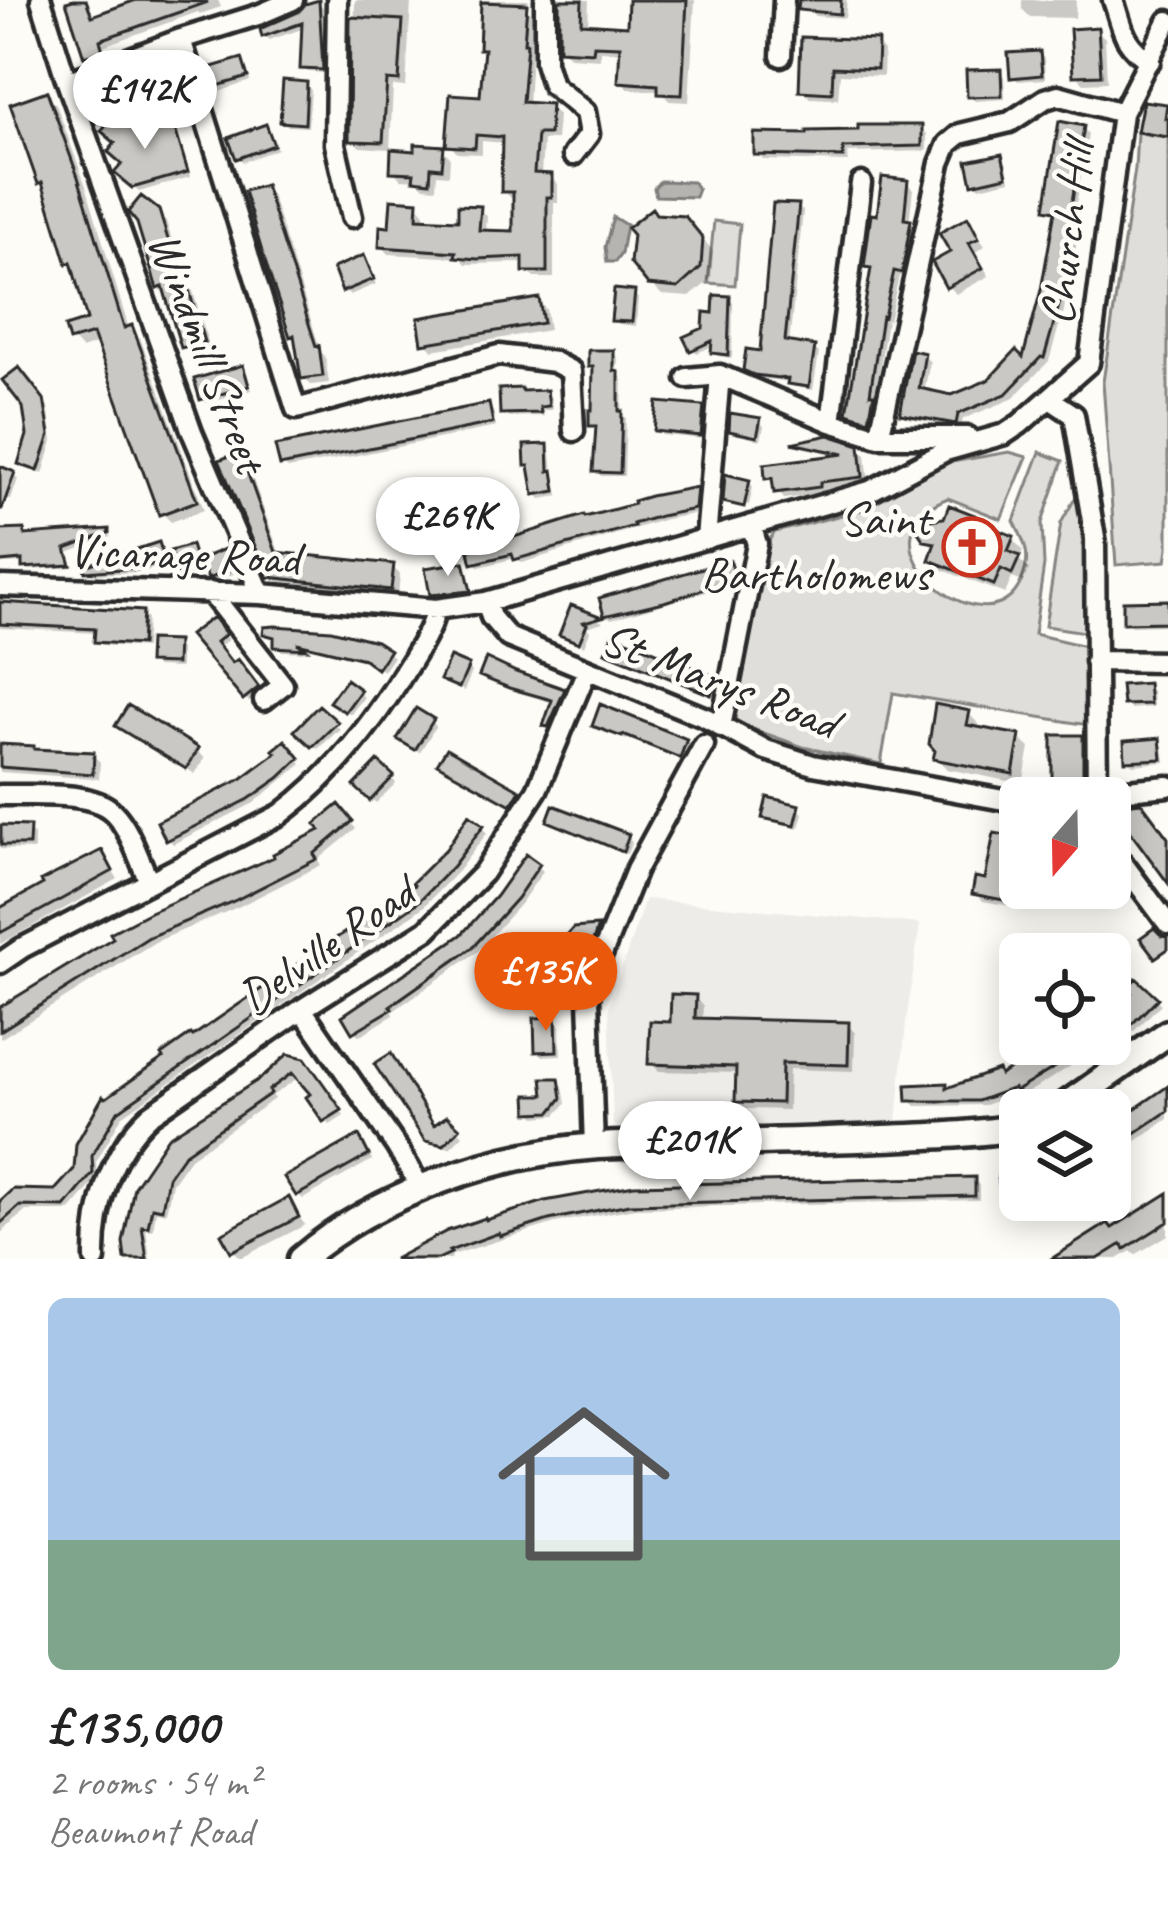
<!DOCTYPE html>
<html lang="en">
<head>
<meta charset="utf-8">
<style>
	body { margin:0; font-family:Caveat,sans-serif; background:#f6f6f6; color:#222; height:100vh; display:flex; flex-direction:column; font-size:45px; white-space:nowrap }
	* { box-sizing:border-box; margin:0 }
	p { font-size:39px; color:#767676 }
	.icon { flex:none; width:66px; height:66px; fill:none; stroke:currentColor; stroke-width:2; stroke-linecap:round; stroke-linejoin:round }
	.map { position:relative; height:1259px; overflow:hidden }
	.details { display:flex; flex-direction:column; background:#fff; flex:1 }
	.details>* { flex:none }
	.needle { width:78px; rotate:200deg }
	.tools { position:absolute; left:999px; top:777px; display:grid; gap:24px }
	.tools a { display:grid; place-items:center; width:132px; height:132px; border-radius:18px; background:#fff; box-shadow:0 6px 30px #0003; font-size:60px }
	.price { position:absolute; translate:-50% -102px; padding:0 27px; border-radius:42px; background:#fff; color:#222; font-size:39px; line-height:78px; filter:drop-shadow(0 3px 6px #0008) }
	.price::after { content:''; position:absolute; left:50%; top:72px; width:36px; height:27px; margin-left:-18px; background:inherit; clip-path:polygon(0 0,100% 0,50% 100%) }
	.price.selected { background:#ea580c; color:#fff }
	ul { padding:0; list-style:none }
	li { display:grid; align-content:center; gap:24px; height:636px; padding:0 48px }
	li span { display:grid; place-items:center; height:372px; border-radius:18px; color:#555 }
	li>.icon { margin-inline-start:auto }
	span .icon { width:216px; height:216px; fill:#fffc; stroke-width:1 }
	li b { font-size:51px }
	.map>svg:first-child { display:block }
	.built { fill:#edece8 }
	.green { fill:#dfdeda; stroke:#858482; stroke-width:3 }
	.water { fill:#b5b4b1; stroke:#7e7d7b; stroke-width:3 }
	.shadow { fill:#0003 }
	.building { fill:#c9c8c4; stroke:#2b2b2b; stroke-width:3 }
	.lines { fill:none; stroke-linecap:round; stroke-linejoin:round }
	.minor-casing { stroke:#2b2b2b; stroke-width:27 }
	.secondary-casing { stroke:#2b2b2b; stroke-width:33 }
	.minor { stroke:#fdfcf7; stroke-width:18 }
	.secondary { stroke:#fdfcf7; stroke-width:24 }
	.labels { text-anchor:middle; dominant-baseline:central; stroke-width:9; stroke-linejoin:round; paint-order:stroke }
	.street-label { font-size:48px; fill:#2b2b2b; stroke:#fdfcf7 }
	.poi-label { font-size:48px; fill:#2b2b2b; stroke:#fdfcf7; text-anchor:end }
</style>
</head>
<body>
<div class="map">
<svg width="1168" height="1259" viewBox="0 0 1168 1259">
	<rect width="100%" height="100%" fill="#fdfcf7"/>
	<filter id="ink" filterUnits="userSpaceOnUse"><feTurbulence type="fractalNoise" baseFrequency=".00833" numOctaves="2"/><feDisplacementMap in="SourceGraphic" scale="24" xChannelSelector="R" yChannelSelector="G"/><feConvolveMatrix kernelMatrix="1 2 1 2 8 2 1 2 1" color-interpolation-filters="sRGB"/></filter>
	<g filter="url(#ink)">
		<path class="built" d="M645 899 920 924 906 1022 897 1123 617 1127 613 1124 609 1006Z"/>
		<path class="green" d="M1137 132 1168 137V548L1166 561 1116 565 1103 382 1135 169Z
			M714 221 740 224 735 285 708 283Z
			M1009 452 1027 457 1001 519 948 498C846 538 986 658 1021 582 1032 557 1026 544 1014 521L1040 452 1063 461 1042 523 1044 565 1034 634 1085 646 1088 725 893 693 881 764 803 747 731 721 770 539 775 532 861 510 946 463Z
			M1078 493 1084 535 1085 632 1045 626 1061 523Z"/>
		<path class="water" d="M660 181 693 182 698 189 695 197 656 196 654 188Z
			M613 217 626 225 621 254 615 262H607L605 247Z"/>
		<path class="shadow" d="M74 0H88L94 18 145 0H218L221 7 200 14 198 12 103 46 106 56 92 61 86 55Z
			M355 0H418V2H411L406 87 393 86 390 149 360 147 352 140Z
			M484 0H529L528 10 533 15 528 106 550 107 558 115 556 140H543L541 177H551L558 184V203H554V278H534L526 270V263L466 264 461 258 389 254 382 246 417 204 424 212V221L460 224 479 209 487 216 486 234H516V198H511L504 191 505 143 482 141V154L457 153 450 145 483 100 487 53 482 48Z
			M562 0H589L588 27 629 29 631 0H695L689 102 669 101 661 91 629 89 621 81 623 52 600 51V59L570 57 562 49Z
			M809 0H847L845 18 815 16 809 10Z
			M1022 0H1076L1075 18 1030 17 1022 9Z
			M318 3 323 7 326 73 308 72 303 68 305 28 269 40 264 35Z
			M1097 30 1105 38 1107 82 1084 83 1076 75Z
			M804 40 877 43 884 51 883 76 840 74 838 99 810 98 802 90Z
			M1039 54 1044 58 1045 79 1018 81 1013 76Z
			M241 61 245 66 250 81 219 92 214 87Z
			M999 72 1004 77 1005 99 975 101 970 96Z
			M154 78 165 99 148 105 144 100Z
			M306 85 311 90 308 127 288 126 284 121Z
			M46 95 56 104 87 189 129 329 140 338 204 510 171 522 162 513 99 343 81 349 72 339 91 322 76 268 69 262 47 189 40 182Z
			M111 95 131 112 116 117 138 135 172 125 177 130 190 177 139 192 118 173 126 164 113 120 99 108Z
			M1165 107 1168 110V139L1145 136 1141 131Z
			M265 127 277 149 243 162 238 157Z
			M921 128 927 134V151L848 153V162L763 160 757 154 810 137Z
			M1083 128 1088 134 1072 231 1078 236 1061 326H1059L1049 361 1012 399 963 419 961 427 908 418 903 413 924 356 930 362 924 392 952 398 1025 362 1044 290 1057 215 1048 208Z
			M442 149 450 157 449 175 437 174 436 188 424 187 417 180 401 179 393 171 418 154Z
			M1001 157 1006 162 1010 180 980 187 975 182Z
			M907 183 913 189 909 223 916 229 907 277 899 276 889 321 887 320 875 400 879 403 874 424 856 418 850 412 873 272 867 266 880 218Z
			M264 188 272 196 321 352 325 356 329 383 311 385 304 378 298 341 292 335Z
			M798 207 803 211 789 345 814 348 819 353 813 390 795 387 789 382 761 378 746 369 763 354Z
			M157 213 166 221 185 283 193 291 210 349 192 354 184 347 169 296 160 287Z
			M658 217 696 231 713 251 711 279 690 297 662 295 650 283Z
			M967 221 985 246 975 252 989 276 956 294 949 286 954 254Z
			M363 259 376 284 350 295 345 290Z
			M633 293 638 298 636 326 619 324 614 319Z
			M729 299 733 303 732 358 718 356 714 352 715 345 697 353 693 349Z
			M538 301 546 309 549 330 433 350 425 342Z
			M613 353 618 358 617 374 623 379 622 415 626 418 624 476H601L597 471 596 430 592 425 596 370 591 366Z
			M242 368 247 373 252 390 207 403 203 398Z
			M23 376 48 407 53 441 43 474 26 468 21 464 30 435Z
			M546 393 551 398 552 410H543L544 416 508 417 503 412Z
			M488 407 493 411 496 427 288 469 283 464Z
			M702 409 707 413 705 439 662 435 657 430Z
			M759 421 764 426 761 440 737 435 732 430Z
			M797 443 859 448 866 455 869 483 825 489 826 493 784 499 768 477 840 456 801 447Z
			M546 447 551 452 553 474 556 478 559 496 541 499 537 494 532 469 528 465Z
			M240 455 247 463 280 555 392 567 400 574 398 596 279 583 271 575Z
			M0 470 18 479 11 500 0 496Z
			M749 482 753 487 749 505 727 500Z
			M696 491 700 495 699 513 666 519 522 563 516 558 479 567 475 563 487 519 492 524 497 545Z
			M973 518 983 527 1012 539 1023 550 1019 560 1029 569 1023 582 1012 578 1005 594 943 570 932 559 936 549 926 539 946 521Z
			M23 532 27 536 107 532 111 537 68 553 73 567 29 570 25 563 0 564V533Z
			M158 546 167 564 142 572 92 574 88 570Z
			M190 548 195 553 201 572 184 577 179 573Z
			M226 551 238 572 215 582 210 577Z
			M729 563 734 568 738 583 611 619 607 614Z
			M463 566 467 570 473 594 438 598 433 593Z
			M0 603 142 614 147 618 145 648 102 645 97 640 98 633 0 628Z
			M1168 603V625L1131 626 1126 622Z
			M573 608 603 622 586 627 590 631 584 646 563 634Z
			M212 621 228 640 218 647 233 667H242L261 693 249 702 194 636Z
			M266 633 388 652 393 657 383 671 372 663 297 644 304 652 282 651 277 646V640Z
			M176 644 180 649V668L156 667 152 662Z
			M609 651 715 679 720 684 716 697 613 656Z
			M467 667 472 672 464 691 443 680Z
			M483 675 563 691 568 696 553 730 547 725 554 703 516 692Z
			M347 683 364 697 351 714 337 706Z
			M1147 686 1152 691 1153 707 1130 709 1126 704Z
			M319 709 340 729 318 749 299 731Z
			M968 713 979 724 978 730 1019 738 1030 748 1023 784 947 769 936 758Z
			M432 722 436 726 420 752 406 743Z
			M595 725 686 741 690 746 684 760 628 737 627 740 600 730Z
			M119 726 197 751 205 758 195 774 127 733Z
			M1082 738 1090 746 1089 798H1077L1072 793V786H1063L1055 778Z
			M1159 741 1163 746 1165 762 1133 765 1128 760Z
			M285 744 302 764 254 803 173 844 169 839 281 754Z
			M0 746 93 755 100 762 99 779 0 772Z
			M378 765 396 783 376 803 358 786Z
			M339 808 356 829 318 860 321 865 240 906 155 942 0 1039V1010L324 831Z
			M798 808 803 813 799 828 770 821 766 817Z
			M550 821 628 837 632 842 627 854 555 825Z
			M482 827 487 833 458 871 422 908 122 1116 96 1162 97 1179 70 1211H26L1 1233 0 1259V1205L56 1193 77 1170 104 1100 419 885Z
			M0 828 28 829 34 835V850L0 849Z
			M1016 840 1020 844 1017 885 1029 893 1026 909 983 901 975 893 988 883Z
			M101 853 118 879 0 944V912Z
			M538 866 543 871 521 903 477 952 392 1012 394 1015 359 1036 355 1031Z
			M596 929 604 936 600 948 592 949 562 985 561 997H548L540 989 542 970Z
			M1136 982 1161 1004 1125 1040 1110 1026V1018L1135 993Z
			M695 998 703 1006 702 1021 848 1025 855 1033 854 1071 789 1069 788 1110 746 1109 738 1101 739 1073 659 1071 651 1063 673 1025Z
			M555 1020 560 1025 561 1055 543 1056 538 1051Z
			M1056 1044H1080L1087 1056 1024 1095 1021 1092 985 1105 916 1106 910 1100 946 1086 950 1090 1001 1078Z
			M310 1067 344 1116 330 1125 325 1120 315 1095 299 1077 272 1096 274 1099 190 1158 172 1183 166 1213 156 1211 153 1230 146 1229 150 1259H128L136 1188 263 1080Z
			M558 1081 563 1086 566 1104 556 1115 536 1117 531 1112 547 1098Z
			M1168 1088V1119L1110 1159V1134Z
			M447 1119 463 1135 450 1148 433 1144 428 1139Z
			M363 1144 372 1160 303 1199 298 1194Z
			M974 1180 979 1185V1200L635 1208 555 1223 452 1255 451 1259H397L546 1203Z
			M1168 1196V1235L1135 1255 1131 1251 1118 1259H1071Z
			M288 1201 305 1225 241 1258 234 1251Z"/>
		<path class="building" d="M73 0H86L92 16 136 0 208 2 100 40 103 51 84 57 66 2Z
			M319 0 323 70 300 69 302 23 262 37 260 29 298 12 305 4Z
			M559 0H582L581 23 627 26 628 0H687L682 95 658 94V85L618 82 620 46 594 45 593 52 559 50Z
			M799 0H841L840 14 798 10Z
			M481 2 527 4 524 43H527L522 102 551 104 549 134H537L534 173 552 174V197H547V272H523V257L477 259 455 257 456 252 379 247 380 226 389 227 391 199 418 201 417 218 458 220V205L481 206 479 230 513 231V192H501L502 137 476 135 475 148 446 146 450 94 480 96 484 49H479Z
			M350 17 403 20 399 81 387 80 383 142 349 141Z
			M1098 27 1101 75 1073 76 1070 29Z
			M801 37 878 40 877 69 833 67 832 93 799 91Z
			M1040 51 1042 75 1010 78 1008 53Z
			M242 58 248 77 211 88 205 69Z
			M1001 69 1002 96 967 97 966 70Z
			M155 75 163 94 141 102 133 83Z
			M283 80 307 82 305 124 280 122Z
			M47 91 78 177 124 328 132 325 197 501 159 515 93 334 69 341 65 327 87 320 71 262 67 264 42 182 38 184 10 104Z
			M110 91 130 106 105 116 95 109Z
			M1143 101 1167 104 1165 118H1168V137L1137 132Z
			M115 113 139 132 173 122 188 172 132 188 114 173 122 164 108 152 115 143 101 131Z
			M1059 121 1084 126 1068 227 1074 228 1062 295 1044 358 1041 357 1006 394 958 414 956 424 900 414 912 350 925 353 919 388 952 395 988 380 1016 350 1023 357 1041 290 1055 211 1045 209Z
			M266 124 274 145 236 159 228 138Z
			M858 125H922V146L843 148V157L754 155V133L807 134V131L858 130Z
			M415 144 444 146 442 168 431 167 430 182 413 180 414 173 390 172 391 149 415 151Z
			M1002 154 1007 176 972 184 967 161Z
			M882 177 908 180 904 219 911 220 902 273 894 271 884 317 882 316 870 394H874L869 420 847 413 871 268 864 267 871 214 877 215Z
			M265 185 316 346 319 345 323 376 301 379 294 335 290 337 263 255 244 191Z
			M141 196 159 210 181 282 186 280 204 342 181 348 163 287 157 289 137 223 128 212Z
			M773 203 799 204 785 341 815 346 809 387 787 384 788 379 754 375 743 370 746 349 760 351Z
			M652 208 656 214 685 216 703 238 701 267 678 288 648 285 630 263 633 235 627 228Z
			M968 217 979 238 969 243 983 268 946 288 932 262 950 252 939 233Z
			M364 255 374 279 342 292 333 268Z
			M614 289 635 291 632 322 611 321Z
			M714 295 730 296 728 355 711 353 712 341 690 351 683 337 703 328 704 312 713 313Z
			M539 298 543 323 422 344 418 318Z
			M588 350H614V371L619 372V411H622L620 473 593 472 596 426H589V410H592L593 367H588Z
			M243 365 249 386 200 400 194 379Z
			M19 367 44 399 50 435 38 471 18 464 27 435 23 407 2 380Z
			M521 388 522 391 547 390 549 406 540 407 541 413 500 414 499 389Z
			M657 402 704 406 701 436 654 431Z
			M489 403 493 423 280 466 275 446Z
			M730 413 761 418 757 437 729 431Z
			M829 435 860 445 863 477 820 482V487L774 493 772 478 765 479 764 464 844 454 791 443Z
			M548 444 549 471 553 470 556 491 534 495 529 466H525L524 445Z
			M240 452 276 552 394 564 391 590 268 577 219 460Z
			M0 466 15 472 2 509H0Z
			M725 474 750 480 744 507 723 502Z
			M697 487 695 509 660 516 633 524 634 526 514 560 512 554 472 564 462 523 488 516 495 543 584 515 585 517 634 504 633 501 650 496Z
			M949 505 975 515 973 520 1014 536 1008 551 1020 556 1012 574 1001 569 994 585 929 560 935 543 924 541 918 532 921 521 944 518Z
			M24 529 25 535 109 529V533L66 549 71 565 22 568V560L0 562V530Z
			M159 542 165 561 135 570V568L85 572 84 566Z
			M191 545 198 568 177 574 170 551Z
			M227 548 235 568 208 579 200 559Z
			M730 560 736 579 664 602 604 616 599 598Z
			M464 562 471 591 430 595 425 568Z
			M1168 600V622L1123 623V601Z
			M0 602 143 611 141 645 94 642 95 629 0 624Z
			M571 605 602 617 584 622 587 624 579 643 559 635Z
			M213 617 226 634 216 642 232 663 238 659 259 687 243 700 189 635Z
			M275 626 331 630 376 641 390 650 377 669 364 659 297 643 306 649 274 647V637L263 634 264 627Z
			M613 634 717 677 711 695 605 652Z
			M149 640 177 641 176 664 148 663Z
			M450 657 469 665 459 688 440 680Z
			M486 658 516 672 565 689 548 727 543 726 552 700 509 688 479 676Z
			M346 679 361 690 345 712 329 702Z
			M1148 683 1150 704 1123 705 1121 685Z
			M600 704 687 739 680 758 623 735 622 737 592 726Z
			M935 704 970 711 967 725 1020 735 1013 774 933 759 935 751 929 744Z
			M128 705 199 748 186 769 115 726Z
			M319 705 338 722 312 747 294 731Z
			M416 708 434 719 415 750 397 739Z
			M1052 735H1083V794H1069V780L1052 779Z
			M1160 738 1162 759 1125 761 1124 741Z
			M285 740 300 758 279 778 249 799 166 841 157 822 241 779 276 753 273 750Z
			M0 744 34 746V749L94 752 93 774 0 767Z
			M447 748 520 790 511 805 437 764Z
			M378 761 394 776 370 801 354 786Z
			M767 797 800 805 795 825 762 818Z
			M1141 802 1168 838V883L1117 814 1132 803Z
			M339 804 353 821 314 854 317 859 234 901 149 937 0 1031V1007L113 938 110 933 150 912 274 857 273 854 320 830 315 824Z
			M553 805 629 834 623 852 547 821Z
			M469 814 484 825 453 866 417 903 118 1111 92 1156 93 1173 65 1207 20 1206 0 1224V1201L13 1189 55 1190 74 1169 76 1144 103 1096 106 1098 163 1058 161 1055 191 1034 193 1036 319 949 366 919 367 921 414 885 412 883 446 849Z
			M1 825 30 826 29 845H1Z
			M994 833 1017 837 1010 880 1020 882 1019 903 972 894 975 877 985 879Z
			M102 850 113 871 0 933V908L43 884 41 881Z
			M526 854 540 864 517 898 472 948 390 1006 392 1009 352 1033 342 1016 461 935 496 896Z
			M598 926 593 941 584 942 555 976 554 991 537 990 539 968 573 928Z
			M1154 928 1162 936 1168 937V949L1155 958 1140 938Z
			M1136 978 1158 998 1118 1038 1110 1030V1014L1131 993 1126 989Z
			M671 994 696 995 695 1018 849 1022 848 1065 782 1063 781 1103 735 1102 736 1067 648 1064 650 1021 670 1022Z
			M556 1017 557 1051 535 1052 534 1018Z
			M1051 1044H1093L1016 1091 1014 1088 978 1101H907L906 1085 947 1083V1088L998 1070 1000 1075Z
			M391 1053 434 1125 447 1116 460 1128 444 1145 425 1141 374 1064Z
			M288 1054 305 1058 342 1110 323 1122 306 1097 310 1094 292 1073 269 1090 271 1093 185 1153 168 1177 162 1209 152 1207 148 1227 142 1226 147 1259H125L123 1242 134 1187 168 1137 261 1078Z
			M542 1078H559L562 1098 551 1112 528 1113 527 1095H544Z
			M1168 1086V1111L1110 1150V1126Z
			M359 1135 369 1155 296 1196 284 1177Z
			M1020 1174V1196L1001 1199 998 1176Z
			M975 1177V1196L629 1204 549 1220 500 1236 499 1233 449 1251 451 1253 438 1259H394L447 1231 485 1218 486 1220 545 1201 634 1185Z
			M1168 1193V1222L1125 1249 1122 1244 1098 1259H1051L1108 1223 1112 1228Z
			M289 1197 299 1217 231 1252 221 1234Z"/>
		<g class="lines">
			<g class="minor-casing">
				<path id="minor" d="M41 0 66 79 192 432 261 594
					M337 0 335 144 352 217
					M545 0V62L552 85 585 112 589 134 573 155
					M1113 0C1123 28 1122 44 1150 61
					M181 39 296 409 499 355 554 362 571 371 574 431
					M781 56 784 0
					M67 82 181 39 258 15 293 0
					M687 378 720 375 831 422 879 437H968
					M1050 399 1074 415 1095 538 1097 798
					M831 422 861 183
					M879 437 940 163 948 144 960 134 1010 122 1045 99 1058 95 1122 113
					M706 539 720 375
					M0 586 261 594 436 609 486 602 870 491 945 451 1005 434 1020 424 1089 363 1122 113 1168 21
					M210 592 283 685 264 700
					M486 602 491 617 508 637 706 718 766 750 813 765 1020 803
					M1095 661 1168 662
					M721 727 757 544 751 525
					M1096 793 1168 786
					M0 795C30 796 92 790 113 812 130 829 139 860 149 881
					M1110 846 1168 924
					M0 963 22 948 281 814C333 775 372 725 406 669 418 650 430 632 436 609
					M302 1009 396 1146 421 1188
					M594 1147 589 998 595 972 636 870 704 745
					M95 1259C94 1206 111 1151 150 1115L302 1009 427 930 483 873 537 790 587 670"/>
			</g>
			<g class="secondary-casing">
				<path id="secondary" d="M1059 1110 1168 1033
					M301 1259C378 1193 497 1153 598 1146 637 1144 677 1144 717 1143 772 1142 827 1140 883 1138 928 1136 975 1135 1020 1127"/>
			</g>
			<use href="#minor" class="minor"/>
			<use href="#secondary" class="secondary"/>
		</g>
	</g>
	<defs>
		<g id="church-ring" transform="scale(3)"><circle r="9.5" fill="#fdfcf7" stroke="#c8321e" stroke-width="1.5"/><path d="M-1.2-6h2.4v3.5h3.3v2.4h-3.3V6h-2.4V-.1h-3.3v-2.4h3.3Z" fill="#c8321e"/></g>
	</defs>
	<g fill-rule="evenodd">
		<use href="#church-ring" x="972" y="547"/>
	</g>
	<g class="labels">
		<g class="street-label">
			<text transform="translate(1067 233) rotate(-83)">Church Hill</text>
			<text transform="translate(208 352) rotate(69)">Windmill Street</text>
			<text transform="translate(184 554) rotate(2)">Vicarage Road</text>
			<text transform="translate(720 680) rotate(21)">St Marys Road</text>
			<text transform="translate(326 945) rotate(-35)">Delville Road</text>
		</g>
		<g class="poi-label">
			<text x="930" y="519">Saint<tspan x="930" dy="55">Bartholomews</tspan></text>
		</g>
	</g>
</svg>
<div class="tools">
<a><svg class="needle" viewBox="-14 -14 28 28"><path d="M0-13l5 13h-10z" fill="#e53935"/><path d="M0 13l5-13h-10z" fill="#767676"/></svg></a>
<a><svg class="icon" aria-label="locate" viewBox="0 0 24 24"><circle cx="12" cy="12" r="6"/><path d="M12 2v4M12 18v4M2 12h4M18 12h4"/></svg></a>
<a><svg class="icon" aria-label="layers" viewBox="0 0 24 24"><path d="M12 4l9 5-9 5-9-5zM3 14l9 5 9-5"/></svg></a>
</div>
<b class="price" style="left:145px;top:152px">£142K</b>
<b class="price" style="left:448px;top:579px">£269K</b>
<b class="price selected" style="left:546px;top:1034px">£135K</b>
<b class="price" style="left:690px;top:1203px">£201K</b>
</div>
<section class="details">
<ul>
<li><span style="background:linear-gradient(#a9c7e8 65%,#7fa58c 0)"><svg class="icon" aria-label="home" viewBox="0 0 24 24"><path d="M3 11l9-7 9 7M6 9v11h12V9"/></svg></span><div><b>£135,000</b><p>2 rooms · 54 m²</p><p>Beaumont Road</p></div></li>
</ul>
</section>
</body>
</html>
